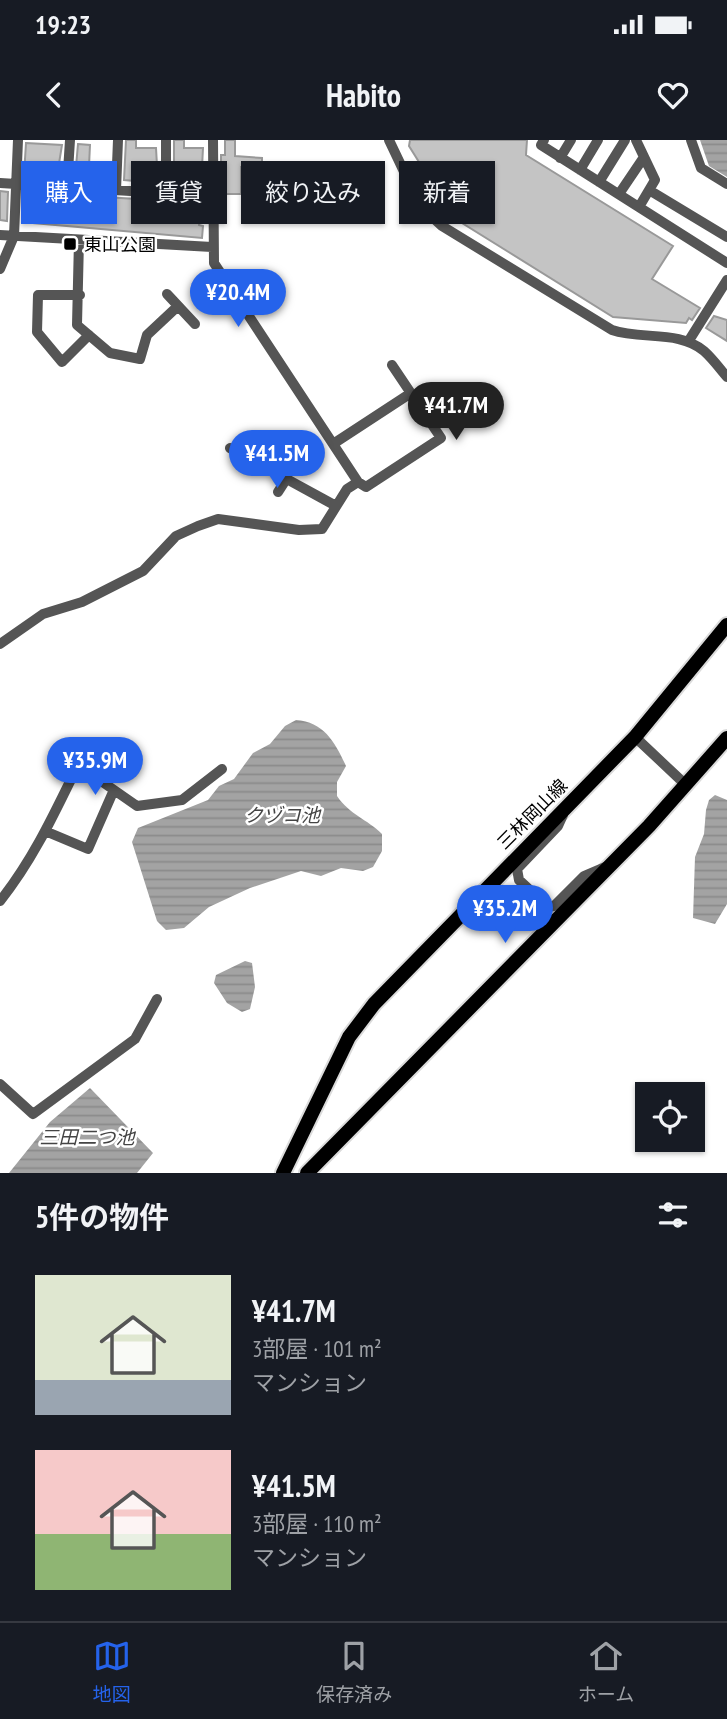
<!DOCTYPE html>
<html lang="ja">
<head>
<meta charset="utf-8">
<style>
	body { margin:0; font-family:"PT Sans Narrow","Noto Sans JP",sans-serif; background:#242831; color:#f1f3f6; height:100vh; display:flex; flex-direction:column; font-size:26px; white-space:nowrap }
	* { box-sizing:border-box; margin:0 }
	p { font-size:23px; color:#9ea1a6 }
	.icon { flex:none; width:38px; height:38px; fill:none; stroke:currentColor; stroke-width:2; stroke-linecap:round; stroke-linejoin:round }
	.map { position:relative; height:1033px; overflow:hidden }
	.details { display:flex; flex-direction:column; background:#171b24; flex:1 }
	.details>* { flex:none }
	.top-card { position:absolute; left:21px; top:21px; width:686px; height:63px; display:flex; gap:14px }
	.tools { position:absolute; left:635px; top:942px; display:grid; gap:14px }
	.tools a { display:grid; place-items:center; width:70px; height:70px; border-radius:0px; background:#171b24; box-shadow:0 2px 5px #0004; font-size:35px }
	.price { position:absolute; translate:-50% -60px; padding:0 16px; border-radius:24px; background:#2563eb; color:#fff; font-size:23px; line-height:46px; filter:drop-shadow(0 2px 4px #0008) }
	.price::after { content:''; position:absolute; left:50%; top:42px; width:21px; height:16px; margin-left:-10px; background:inherit; clip-path:polygon(0 0,100% 0,50% 100%) }
	.price.selected { background:#222; color:#fff }
	ul { padding:0; list-style:none }
	li { display:flex; align-items:center; gap:21px; height:175px; padding:0 35px }
	li span { display:grid; place-items:center; flex:none; width:196px; height:140px; border-radius:0px; color:#555 }
	li>.icon { margin-inline-start:auto }
	span .icon { width:84px; height:84px; fill:#fffc; stroke-width:1 }
	li b { font-size:30px }
	h2 { display:flex; justify-content:space-between; align-items:center; height:84px; padding:0 35px; font-size:30px }
	.chip { padding:0 24px; border-radius:0px; background:#171b24; box-shadow:0 2px 5px #0004; font-size:24px; line-height:63px }
	.chip.selected { background:#2563eb; color:#fff }
	.status { display:flex; justify-content:space-between; align-items:center; height:49px; padding:0 35px; background:#171b24; direction:ltr }
	.status svg { height:19px; fill:currentColor }
	header { display:flex; justify-content:space-between; align-items:center; height:91px; padding:0 35px; background:#171b24; font-size:32px; font-weight:800 }
	.tab-bar { display:flex; justify-content:space-around; align-items:center; height:98px; border-top:2px solid #363941; background:#171b24; font-size:19px; color:#9ea1a6 }
	.tab-bar a { display:grid; justify-items:center; gap:4px }
	.tab-bar .selected { color:#2563eb }
	.map>svg:first-child { display:block }
	.water { fill:url(#water-rules) }
	.building { fill:#c4c4c4; stroke:#999; stroke-width:2 }
	.lines { fill:none; stroke-linecap:round; stroke-linejoin:round }
	.major-casing { stroke:#dbdbdb; stroke-width:18 }
	.minor { stroke:#555; stroke-width:10 }
	.major { stroke:#000; stroke-width:14 }
	.poi-dot { fill:#000; stroke:#fff; stroke-width:2.5 }
	.labels { text-anchor:middle; dominant-baseline:central; stroke-width:5; stroke-linejoin:round; paint-order:stroke }
	.poi-label { font-size:18px; fill:#000; stroke:#fff; text-anchor:start }
	.street-label { font-size:18px; fill:#000; stroke:#fff }
	.water-label { font-size:19px; font-style:italic; fill:#444; stroke:#fff }
</style>
</head>
<body>
<div class="status"><b>19:23</b><svg viewBox="0 0 49 12"><path d="M0 12V9h3v3zM5 12V6h3v6zM10 12V3h3v9zM15 12V0h3v12zM26 1h20v11H26zM47 4h2v5h-2z"/></svg></div>
<header><svg class="icon" aria-label="back" viewBox="0 0 24 24"><path d="M15 5l-7 7 7 7"/></svg>Habito<svg class="icon" aria-label="heart" viewBox="0 0 24 24"><path d="M12 20l-8-8c-3-5 5-10 8-4 3-6 11-1 8 4z"/></svg></header>
<div class="map">
<svg width="727" height="1033" viewBox="0 0 727 1033">
	<defs>
		<pattern id="water-rules" width="6" height="5" patternUnits="userSpaceOnUse" patternTransform="scale(1.75)"><rect width="6" height="5" fill="#a3a3a3"/><path d="M0 2.5h6" fill="none" stroke="#8b8b8b"/></pattern>
	</defs>
	<rect width="100%" height="100%" fill="#fff"/>
	<path class="water" d="M700 0H727V37L709 26Z
		M296 580C324 582 335 602 346 626L337 642V656C350 675 367 679 382 694V711L373 727 363 731 341 728 321 736 301 731 250 748 209 767 184 788 166 790 157 781 132 702 138 688 208 660 219 646 234 639 253 613 270 604 285 586Z
		M715 655 727 660V764L715 784 693 778 695 717 704 694 706 670 709 660Z
		M245 821 252 823 255 847 250 869 242 872 227 863 214 843 216 835Z
		M90 948 153 1013 137 1033H9L50 982Z"/>
	<path class="building" d="M126 0H136V8H156L158 43 124 40Z
		M174 0H184V8H203L201 47 174 44Z
		M225 0H235V16L262 18V26L241 27V54H224V47H221V15H225Z
		M410 0H527L526 15 673 106 652 139 700 168 692 180 689 178 686 183 613 177 454 78 409 6Z
		M26 3 62 5 57 36 24 35Z
		M78 4 90 5 89 26 109 27 108 42 101 41 102 37 75 38Z
		M245 50H253L257 70H245Z
		M0 51 8 52 7 81 0 80Z
		M24 52 201 63 199 85 203 86 202 98 22 82Z
		M714 176 727 180V201L706 188Z"/>
	<g class="lines">
		<g class="major-casing">
			<path id="major" d="M283 1033 349 897 374 864 635 597 727 485
				M307 1033 649 686 727 598"/>
		</g>
		<path class="minor" d="M213 0 214 123 358 342 366 347 441 298 392 225
			M389 0 418 61 428 73 442 86 612 190C641 200 680 190 704 211 713 219 720 229 727 237
			M544 0 541 5 727 123
			M636 0 655 40 639 67
			M691 0 701 28 727 44
			M560 18 571 0
			M580 30 598 0
			M599 42 625 0
			M0 43 212 56
			M67 47 70 0
			M116 50 118 0
			M649 50 727 97
			M166 53V0
			M619 54 644 17
			M0 95 212 107
			M79 100 77 185 110 213 140 219 147 195 178 166
			M0 129 14 96 18 0
			M167 154 195 184
			M80 155H38L37 192 62 222 89 195
			M688 202 727 140
			M333 304 411 253
			M230 308 336 366
			M278 352 287 338
			M0 504 43 474 82 462 143 431 176 396 198 386 218 379 299 390 322 389 347 349 358 342
			M635 597 686 645
			M563 675 558 686 517 729 519 740 548 767 554 766 584 736 605 727
			M45 691 88 709 113 652
			M0 761C33 720 55 672 78 625L137 666 182 660 222 629
			M0 944 33 974 135 899 157 859"/>
		<use href="#major" class="major"/>
	</g>
	<rect class="poi-dot" x="63" y="97" width="14" height="14" rx="3.5"/>
	<g class="labels">
		<g class="poi-label">
			<text x="84" y="104">東山公園</text>
		</g>
		<g class="street-label">
			<text transform="translate(532 674) rotate(-45)">三林岡山線</text>
		</g>
		<g class="water-label">
			<text x="282" y="675">クヅコ池</text>
			<text x="87" y="997">三田二つ池</text>
		</g>
	</g>
</svg>
<div class="tools">
<a><svg class="icon" aria-label="locate" viewBox="0 0 24 24"><circle cx="12" cy="12" r="6"/><path d="M12 2v4M12 18v4M2 12h4M18 12h4"/></svg></a>
</div>
<b class="price" style="left:238px;top:189px">¥20.4M</b>
<b class="price selected" style="left:456px;top:302px">¥41.7M</b>
<b class="price" style="left:277px;top:350px">¥41.5M</b>
<b class="price" style="left:95px;top:657px">¥35.9M</b>
<b class="price" style="left:505px;top:805px">¥35.2M</b>
<div class="top-card">
<a class="chip selected">購入</a>
<a class="chip">賃貸</a>
<a class="chip">絞り込み</a>
<a class="chip">新着</a>
</div>
</div>
<section class="details">
<h2>5件の物件<svg class="icon" aria-label="filters" viewBox="0 0 24 24"><path d="M4 7h16M4 17h16"/><circle cx="9" cy="7" r="2"/><circle cx="15" cy="17" r="2"/></svg></h2>
<ul>
<li><span style="background:linear-gradient(#dfe7d0 75%,#9aa5b1 0)"><svg class="icon" aria-label="home" viewBox="0 0 24 24"><path d="M3 11l9-7 9 7M6 9v11h12V9"/></svg></span><div><b>¥41.7M</b><p>3部屋 · 101 m²</p><p>マンション</p></div></li>
<li><span style="background:linear-gradient(#f6c9c9 60%,#8fb573 0)"><svg class="icon" aria-label="home" viewBox="0 0 24 24"><path d="M3 11l9-7 9 7M6 9v11h12V9"/></svg></span><div><b>¥41.5M</b><p>3部屋 · 110 m²</p><p>マンション</p></div></li>
</ul>
</section>
<nav class="tab-bar">
<a class="selected"><svg class="icon" aria-label="map" viewBox="0 0 24 24"><path d="M3 6l6-2 6 2 6-2v14l-6 2-6-2-6 2zM9 4v14M15 6v14"/></svg>地図</a>
<a><svg class="icon" aria-label="saved" viewBox="0 0 24 24"><path d="M7 4h10v16l-5-4-5 4z"/></svg>保存済み</a>
<a><svg class="icon" aria-label="home" viewBox="0 0 24 24"><path d="M3 11l9-7 9 7M6 9v11h12V9"/></svg>ホーム</a>
</nav>
</body>
</html>
